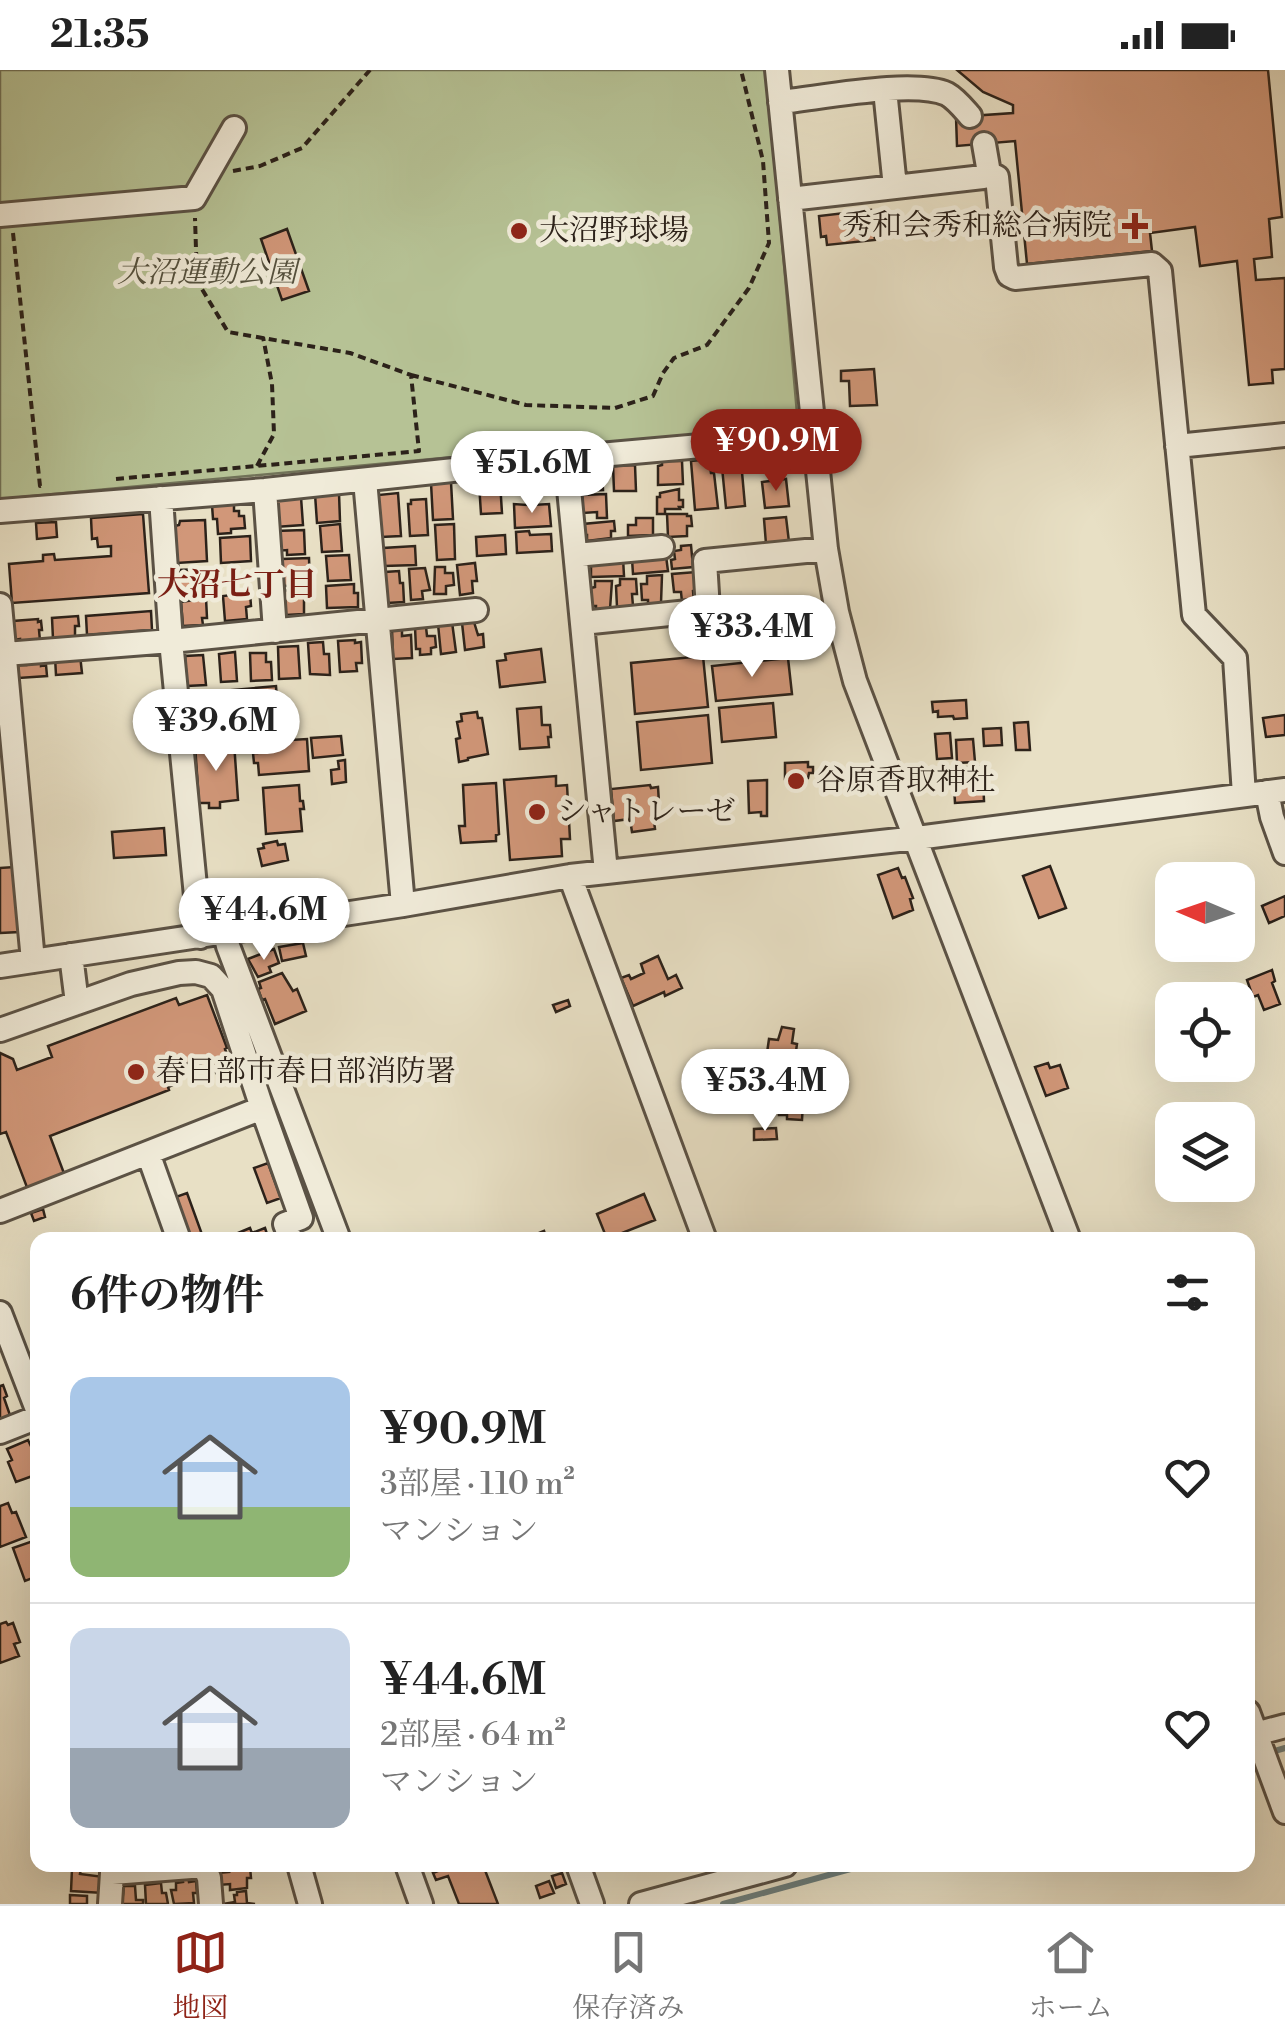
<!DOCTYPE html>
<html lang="ja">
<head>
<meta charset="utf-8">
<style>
	body { margin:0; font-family:"Libre Bodoni","Noto Serif JP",serif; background:#f6f6f6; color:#222; height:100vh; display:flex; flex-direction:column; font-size:38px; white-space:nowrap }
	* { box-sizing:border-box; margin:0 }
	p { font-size:32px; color:#767676 }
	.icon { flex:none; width:55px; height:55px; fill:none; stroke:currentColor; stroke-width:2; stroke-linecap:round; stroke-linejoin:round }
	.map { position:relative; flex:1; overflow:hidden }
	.sheet { position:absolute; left:30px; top:1162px; width:1225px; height:640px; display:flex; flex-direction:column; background:#fff; border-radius:20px; box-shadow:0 10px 40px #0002 }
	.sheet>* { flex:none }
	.needle { width:65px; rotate:272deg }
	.controls { position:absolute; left:1155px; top:792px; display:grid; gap:20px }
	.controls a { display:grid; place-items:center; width:100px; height:100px; border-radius:20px; background:#fff; box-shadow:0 10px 40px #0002; font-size:50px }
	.price { position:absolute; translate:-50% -85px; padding:0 22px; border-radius:35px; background:#fff; color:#222; font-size:32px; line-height:65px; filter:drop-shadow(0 2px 5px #0008) }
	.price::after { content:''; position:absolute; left:50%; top:60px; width:30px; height:22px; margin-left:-15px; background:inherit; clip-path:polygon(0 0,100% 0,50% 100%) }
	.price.selected { background:#8f2418; color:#fff }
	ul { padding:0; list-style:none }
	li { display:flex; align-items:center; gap:30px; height:250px; padding:0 40px }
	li+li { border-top:2px solid #e0e0e0 }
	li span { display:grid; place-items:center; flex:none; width:280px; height:200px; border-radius:20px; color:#555 }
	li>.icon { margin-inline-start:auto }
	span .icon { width:120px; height:120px; fill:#fffc; stroke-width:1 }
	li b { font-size:42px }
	h2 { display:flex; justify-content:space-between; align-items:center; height:120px; padding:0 40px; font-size:42px }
	.status { display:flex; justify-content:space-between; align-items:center; height:70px; padding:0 50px; background:#fff; direction:ltr }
	.status svg { height:28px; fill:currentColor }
	.tabs { display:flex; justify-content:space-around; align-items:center; height:140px; border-top:2px solid #e0e0e0; background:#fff; font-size:28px; color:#767676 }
	.tabs a { display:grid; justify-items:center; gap:5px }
	.tabs .selected { color:#8f2418 }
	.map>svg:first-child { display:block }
	.green { fill:#b6c295; stroke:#717258; stroke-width:2.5 }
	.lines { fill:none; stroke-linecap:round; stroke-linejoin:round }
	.stream { stroke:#6d7e7b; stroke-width:6 }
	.building { fill:#d19779; stroke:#2c221a; stroke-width:2.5 }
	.minor-casing { stroke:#5b5245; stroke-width:28 }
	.path { stroke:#2c221a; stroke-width:4; stroke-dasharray:8 5; stroke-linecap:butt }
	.minor { stroke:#f0ebd9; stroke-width:22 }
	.poi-dot { fill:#8f2418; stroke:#f0ebd9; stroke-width:4 }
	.labels { text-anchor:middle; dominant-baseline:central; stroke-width:9; stroke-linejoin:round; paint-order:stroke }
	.poi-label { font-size:30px; fill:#2c221a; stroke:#f0ebd9; text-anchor:start }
	.park-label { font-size:30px; font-style:italic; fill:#55523f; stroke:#f0ebd9 }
	.neighbourhood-label { font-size:32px; font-weight:bold; fill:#7a1f14; stroke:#f0ebd9 }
</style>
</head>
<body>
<div class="status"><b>21:35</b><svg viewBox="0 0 49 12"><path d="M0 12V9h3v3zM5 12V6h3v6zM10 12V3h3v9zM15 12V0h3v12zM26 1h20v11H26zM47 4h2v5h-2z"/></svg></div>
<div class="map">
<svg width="1285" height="1834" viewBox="0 0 1285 1834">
	<rect width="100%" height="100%" fill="#e8e0c5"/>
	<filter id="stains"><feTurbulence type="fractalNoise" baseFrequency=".002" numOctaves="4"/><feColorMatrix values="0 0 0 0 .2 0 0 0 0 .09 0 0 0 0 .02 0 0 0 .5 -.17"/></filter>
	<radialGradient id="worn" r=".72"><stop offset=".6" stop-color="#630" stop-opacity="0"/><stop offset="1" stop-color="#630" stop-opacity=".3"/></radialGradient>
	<path class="green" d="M0 0H767L798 355 0 429Z"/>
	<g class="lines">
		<path class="stream" d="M1248 1689 1285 1678
			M723 1834 865 1795"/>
	</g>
	<path class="building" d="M957 0H1268L1282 147 1269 149 1272 187 1254 189 1256 210 1285 208V299L1272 300 1273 313 1249 315 1237 191 1200 196 1195 157 1150 163 1152 181 1027 194 1015 71 957 76 956 47 1013 43V35L983 22Z
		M871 140 875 170 827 175 826 166 821 167 819 146Z
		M287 159 309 221 282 230 261 169Z
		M874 299 877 335 850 336 849 311H841V301Z
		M744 385 745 402H742L745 436 726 438 721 387Z
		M709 389 711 403H714L718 438 695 440 691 391Z
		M662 391H682L683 414 658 415V396L662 395Z
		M635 395 636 421H614L613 396Z
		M602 397 603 420 581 421 580 403H590V398Z
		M786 409 789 436 765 438 762 412Z
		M451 412 453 449 433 450 431 413Z
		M500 412 502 443 481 444 479 413Z
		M679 419V430H683V437H679L680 439H665V444H657V427H660V423Z
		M339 423 340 451 317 453 315 424Z
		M398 423 401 466 381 467 378 425Z
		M606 424 607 448H597V442L583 443 582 425Z
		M301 427 303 455 275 457 274 429Z
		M426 429 428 465 410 466 408 434H411V430Z
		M527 432H533V435L549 434 551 456 515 458 514 434 527 435Z
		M234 434V441H239V446H244L245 458 231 459V463L218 464 217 449H213L212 435Z
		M143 444 149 523 12 533 9 494 43 491V485L54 484 55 490 111 486V476L98 477 97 468 92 469 91 448Z
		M667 444H687V446H691L692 456H687V466L668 467Z
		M786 447 789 472 766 474 764 449Z
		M636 448H653V465L628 466V455H636Z
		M205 450 207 491 177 493 175 456 179 455 180 451Z
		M614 451 615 461H611V468L587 471V465H583V454Z
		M56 452 57 467 37 469 36 453Z
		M340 454 342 481 322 482 320 456Z
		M454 454 455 489 437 490 435 455Z
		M304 460 305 484 287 485V480L276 481 275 461Z
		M529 461 530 465 551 464 552 481 517 483 516 462Z
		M505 465 506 484 477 486 476 467Z
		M250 466 251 491 221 493 220 468Z
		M691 475 693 497 672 499 671 490 675 489 674 481 681 480V476Z
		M415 476 416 495 384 496 383 478Z
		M349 485 351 510 328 511 326 486Z
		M666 486 668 501 633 504 632 489Z
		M309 488 310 515 284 516 282 489Z
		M623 488 624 506 591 507V490Z
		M475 493 477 511H472L473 523 460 525 457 495Z
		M435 497H445V503H453L454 515 446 516V524H434Z
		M425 498 430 520 422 521 423 529 411 530 409 499Z
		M207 499 208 523 193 524V520L178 521 177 500Z
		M399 501 400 513H403L404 532 387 533 385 502Z
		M696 502 697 520 693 521 694 531 682 532 681 522H674L672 504Z
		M662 505 661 533 648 534V530H642L641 514H647V506Z
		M620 509H636L637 524H632L633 536 617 537 616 516 620 515Z
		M595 511H612L610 539H596V536H591V518L595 517Z
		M354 514V523H358V537L327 538 326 516Z
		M311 519V530H304V544L286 545 285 532 281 533 280 521Z
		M250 523 251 536 246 537 247 549 225 551 223 526Z
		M206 528 207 548H202L203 555 183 556 181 532Z
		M151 541 152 560 87 565 86 546Z
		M78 546 79 556H75V567L53 569 52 548Z
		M38 549V552L41 551 42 560H39L40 571 20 573V569L14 570 13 551Z
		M452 552 456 582 441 584 438 554Z
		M474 552 478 565 483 564 484 577 465 580 462 553Z
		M415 557H426L427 566H435L436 577 431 578V584L420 585V579H416Z
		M392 560H402V566L411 565 412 588 393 589Z
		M355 570V573L361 572 362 593H356L357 601 340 602 338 571Z
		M323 572 324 584H329L330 605 310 604 308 573Z
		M298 576 300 608 279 609 278 577Z
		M541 579 545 612 500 617 497 591 506 590 505 584Z
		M235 582 237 611 221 612 219 584Z
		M250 583H266V592H271L272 610 251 611Z
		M80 585 82 603 56 605 55 587Z
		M203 585 206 615 187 616 185 586Z
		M703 586 708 637 635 644 631 593Z
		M788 588 792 624 716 631 712 596Z
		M41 589V596L46 595 47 606 19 608 18 595H26L25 590Z
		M276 616 279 660 226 664 223 621Z
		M966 630 967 648 954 649 953 646 938 647V641L933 642 932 632Z
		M773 633 776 667 722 672 719 638Z
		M541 637 542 655H550L551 667H548L549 677 520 679 517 639Z
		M477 642 478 648H482L488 684 468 688V690L459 692 456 669 460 668 457 652 462 651 461 644Z
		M708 645 712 693 641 700 637 652Z
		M1285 645V665L1266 667 1263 648Z
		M1028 652 1030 680H1016L1014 653Z
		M1001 658 1002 675 984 676 983 659Z
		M950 663 952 688 937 689 935 664Z
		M341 666 343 685 313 688 311 668Z
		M307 669 309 701 259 705 258 693H254L253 683H257L256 672Z
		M973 669 975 692 957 693 956 670Z
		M234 672 238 730 220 732V738H209V733H199L195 675Z
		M345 690 346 712 332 714 331 700 339 699 338 691Z
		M808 692V697H813V703H809L808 708 785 709V693Z
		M987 696V706H983L984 731 955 733 953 698Z
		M556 706V716L567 715 570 769H561L562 786 510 790 504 710Z
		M767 710V746H761V742L749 743 748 711Z
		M496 713 499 764 496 765V771L461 773 459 756H465L463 715Z
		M299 715 300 731H303L304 739H300L302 761 266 764 263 718Z
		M650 715 651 718 658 717 659 733 652 734 655 759 632 762 630 749 614 751 611 719Z
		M164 758 166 785 114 788 112 762Z
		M277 771 278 775 285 774 288 790 262 796 258 779 264 778 263 774Z
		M1050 796 1066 838 1039 848 1023 806Z
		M14 797 19 862 0 863V798Z
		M898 798 902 808 905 807 913 828 910 829 913 840 893 848 878 805Z
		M1241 801 1243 808 1238 810H1220Z
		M1238 815 1240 822 1246 819 1249 827 1238 832Z
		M1285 826V846L1269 853 1262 836Z
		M303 873 306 886 282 891 279 877Z
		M274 879 279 893 269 897 271 902 258 907 248 889Z
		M658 886 668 909 676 905 682 918 665 926 664 922 633 936 621 908 629 905 631 909 644 903 641 894Z
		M1272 900 1275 911 1272 913 1280 934 1264 940 1258 925 1253 927 1247 910Z
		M282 903 293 921 297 919 306 941 275 954 265 929 262 930 258 919 261 918 259 912Z
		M207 925 227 978 225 979 229 990 223 993 226 1000 216 1003 214 996 203 1000 198 989 175 998 180 1012 168 1017 169 1020 50 1066 65 1106 28 1120 6 1062 0 1064V983L13 989 17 1000 52 987 48 976 176 928 179 935Z
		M568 930 570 936 556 942 553 935Z
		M782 957 794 959 792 973 797 974 793 1002 761 997 762 989 766 990 769 969 778 970Z
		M1048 993 1050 998 1060 995 1068 1018 1046 1026 1035 997Z
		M783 1013 804 1014 802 1050 787 1049V1045H779V1026H783Z
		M776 1058 777 1069 754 1070V1059Z
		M268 1093 281 1128 267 1133 254 1098Z
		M187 1123 204 1170H189L173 1128Z
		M644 1124 655 1150 607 1169 597 1144Z
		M43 1139 45 1147 34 1151 31 1143Z
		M250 1158 252 1163 265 1158 269 1170H233L231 1166Z
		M544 1161 547 1170H524V1169Z
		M3 1315 7 1326 4 1328 12 1351 0 1355V1316Z
		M28 1370 38 1391V1404L16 1412 8 1392 12 1390 7 1379Z
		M8 1433 12 1443 16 1442 26 1467 0 1477V1436Z
		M33 1471 38 1484V1506L25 1511 13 1478Z
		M6 1552 8 1555 13 1553 20 1572 14 1574 19 1586 0 1593V1554Z
		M444 1795H483L498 1834H459L448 1806 436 1810 433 1803 445 1798Z
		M250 1797 251 1808H247V1818L230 1820V1814L219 1815 218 1803 229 1802 228 1799Z
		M72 1799H81L80 1804 104 1807 103 1823 71 1821Z
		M562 1803 566 1814 556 1818 552 1806Z
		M188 1806 189 1812 196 1811 197 1823H193L194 1833 174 1834 171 1820H176V1813L183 1812 182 1807Z
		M549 1811 554 1823 540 1828 536 1816Z
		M161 1813 162 1823H166L168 1834H146L145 1815Z
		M124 1816H135L136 1830H143V1834H120L122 1833Z
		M246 1821 247 1833 255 1834H223L235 1832 234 1825H237V1822Z
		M70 1825 87 1826V1834H70Z"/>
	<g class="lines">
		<g class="minor-casing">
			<path id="minor" d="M777 0 826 479 837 542 855 611 1069 1170
				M885 20 895 117
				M780 32C820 28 913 9 947 24 956 29 963 38 970 46
				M989 103 997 107 1006 197 1009 205 1015 208 1152 194 1160 201 1194 545 1235 588 1244 725
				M790 129 983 107 989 103 984 74
				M0 145 194 128 234 58
				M1177 376 1285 365
				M566 388 606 802
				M365 410 403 835
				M265 420 275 561
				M161 428 171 571 200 867
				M0 441 265 420 566 388 813 366
				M576 485 662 477
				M0 535 33 891
				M582 553 708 540 705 491 826 479
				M5 584 171 571 476 540
				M1267 722 1272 747 1285 783
				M570 806 705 1170
				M225 863 228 876 339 1170
				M71 885 77 933
				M0 896 403 835 570 806 917 768 1285 720
				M0 960 131 914 179 903 196 902 211 906 223 919 262 1038 0 1141
				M262 1038 301 1148 285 1154 291 1170
				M148 1083 179 1170
				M0 1243 38 1342
				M0 1362 38 1347
				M1248 1642 1285 1742
				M1248 1666 1285 1656
				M299 1795 310 1834
				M407 1795 421 1834
				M578 1795 592 1834
				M110 1834 112 1803 204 1796 209 1808 211 1834
				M641 1834 785 1795"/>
		</g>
		<path class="path" d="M233 101 260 96 302 78 370 0
			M13 163 40 416 42 415
			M411 305 526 335 615 338 653 326 663 303 674 288 707 275 749 218 769 173 763 91 741 0
			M257 396 274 364 272 314 263 267
			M116 409 419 381 411 305 350 283 228 262 197 211 195 148"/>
		<use href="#minor" class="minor"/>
	</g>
	<g class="poi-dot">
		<path d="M1130 141h10v10h10v10h-10v10h-10v-10h-10v-10h10z"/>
		<circle cx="519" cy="161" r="10"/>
		<circle cx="796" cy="711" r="10"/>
		<circle cx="537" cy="742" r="10"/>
		<circle cx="136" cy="1002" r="10"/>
	</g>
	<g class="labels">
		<g class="poi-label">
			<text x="1112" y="156" text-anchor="end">秀和会秀和総合病院</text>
			<text x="539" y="161">大沼野球場</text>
			<text x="816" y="711">谷原香取神社</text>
			<text x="557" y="742">シャトレーゼ</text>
			<text x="156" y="1002">春日部市春日部消防署</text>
		</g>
		<g class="park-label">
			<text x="207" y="203">大沼運動公園</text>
		</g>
		<g class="neighbourhood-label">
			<text x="237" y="515">大沼七丁目</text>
		</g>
	</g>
	<rect width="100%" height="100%" filter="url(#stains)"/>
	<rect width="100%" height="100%" fill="url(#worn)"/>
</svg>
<div class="controls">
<a><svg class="needle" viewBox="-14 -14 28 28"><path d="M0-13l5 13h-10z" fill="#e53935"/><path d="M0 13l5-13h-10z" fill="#767676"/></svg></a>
<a><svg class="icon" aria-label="locate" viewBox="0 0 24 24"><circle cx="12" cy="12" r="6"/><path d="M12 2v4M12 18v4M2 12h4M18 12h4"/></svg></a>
<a><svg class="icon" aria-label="layers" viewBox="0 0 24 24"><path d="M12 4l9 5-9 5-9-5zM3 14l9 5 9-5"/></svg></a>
</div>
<b class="price selected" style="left:776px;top:424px">¥90.9M</b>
<b class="price" style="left:532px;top:446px">¥51.6M</b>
<b class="price" style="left:752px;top:610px">¥33.4M</b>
<b class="price" style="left:216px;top:704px">¥39.6M</b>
<b class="price" style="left:264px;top:893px">¥44.6M</b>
<b class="price" style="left:765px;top:1064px">¥53.4M</b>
<section class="sheet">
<h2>6件の物件<svg class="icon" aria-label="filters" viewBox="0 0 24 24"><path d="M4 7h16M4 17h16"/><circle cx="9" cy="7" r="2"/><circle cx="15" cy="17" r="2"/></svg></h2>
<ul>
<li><span style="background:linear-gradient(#a9c7e8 65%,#8fb573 0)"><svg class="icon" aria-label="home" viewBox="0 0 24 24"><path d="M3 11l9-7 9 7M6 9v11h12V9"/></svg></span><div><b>¥90.9M</b><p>3部屋 · 110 m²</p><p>マンション</p></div><svg class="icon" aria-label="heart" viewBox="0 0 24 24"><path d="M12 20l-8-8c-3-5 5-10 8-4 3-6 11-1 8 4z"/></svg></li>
<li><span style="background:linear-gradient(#c9d6e8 60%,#9aa5b1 0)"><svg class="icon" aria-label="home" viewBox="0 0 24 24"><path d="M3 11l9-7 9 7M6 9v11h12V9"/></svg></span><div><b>¥44.6M</b><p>2部屋 · 64 m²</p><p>マンション</p></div><svg class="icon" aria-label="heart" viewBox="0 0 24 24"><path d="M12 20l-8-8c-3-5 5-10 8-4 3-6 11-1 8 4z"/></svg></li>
</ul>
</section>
</div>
<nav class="tabs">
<a class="selected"><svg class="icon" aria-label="map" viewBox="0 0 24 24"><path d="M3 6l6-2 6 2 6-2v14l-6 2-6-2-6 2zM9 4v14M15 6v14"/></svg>地図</a>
<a><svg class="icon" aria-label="saved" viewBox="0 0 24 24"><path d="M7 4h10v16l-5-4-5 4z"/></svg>保存済み</a>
<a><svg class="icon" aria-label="home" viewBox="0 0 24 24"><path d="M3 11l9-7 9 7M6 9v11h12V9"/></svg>ホーム</a>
</nav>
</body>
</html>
